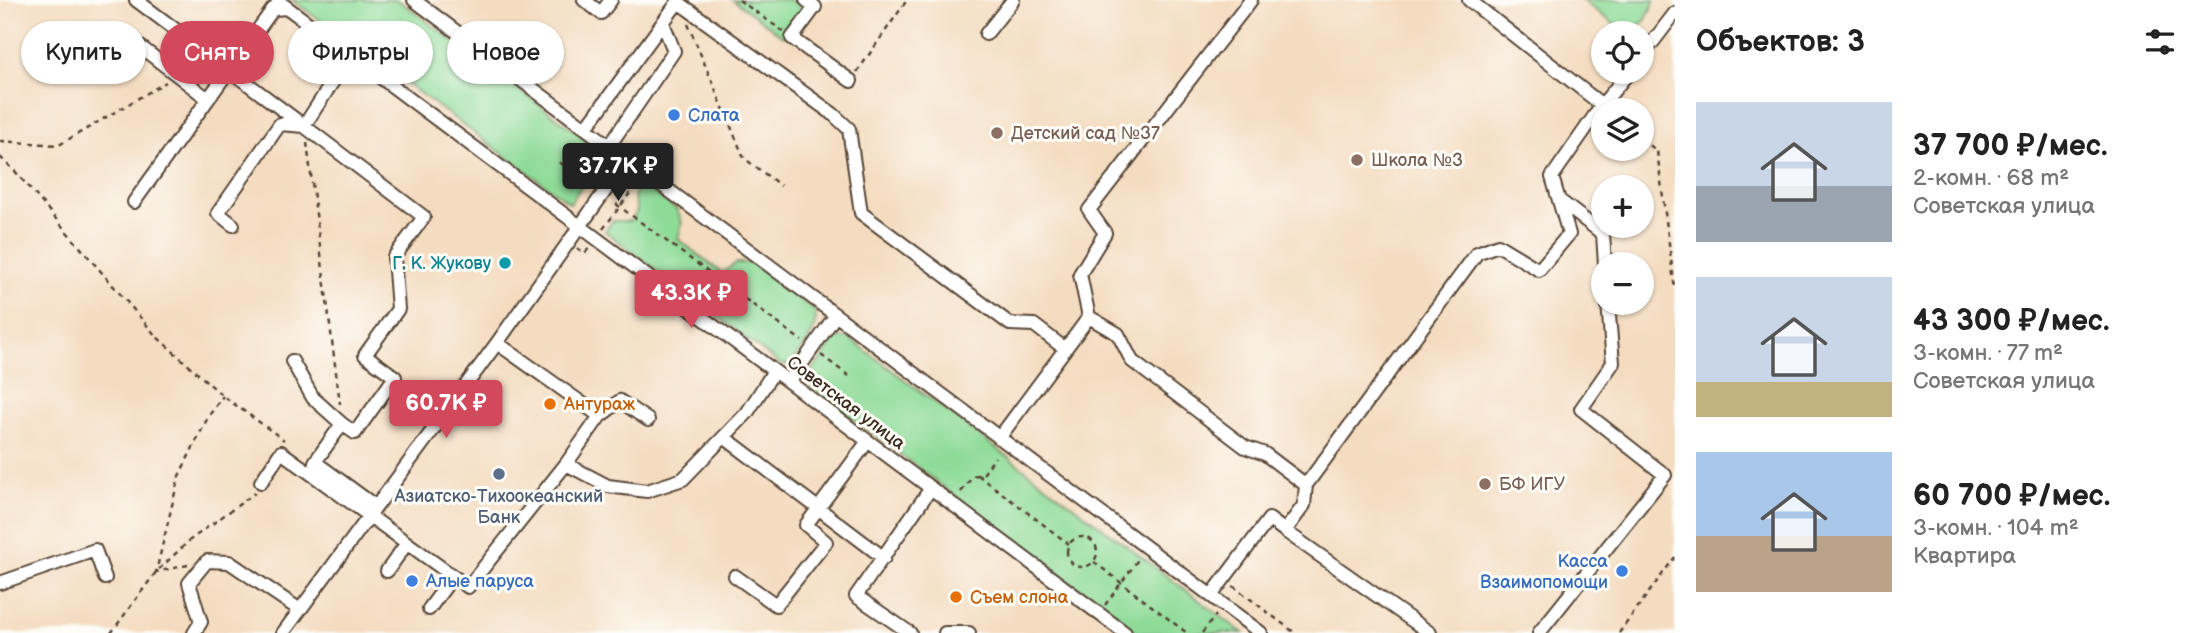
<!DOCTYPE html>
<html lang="ru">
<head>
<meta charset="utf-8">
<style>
	body { margin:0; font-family:"Balsamiq Sans",sans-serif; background:#f2f2f2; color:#222; height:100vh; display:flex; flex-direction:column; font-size:26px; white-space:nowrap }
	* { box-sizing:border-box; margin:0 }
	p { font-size:23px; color:#767676 }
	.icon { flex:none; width:38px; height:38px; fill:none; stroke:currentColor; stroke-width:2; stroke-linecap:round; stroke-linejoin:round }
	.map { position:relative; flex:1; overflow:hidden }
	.sheet { display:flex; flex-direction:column; background:#fff; width:525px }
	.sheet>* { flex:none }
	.top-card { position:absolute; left:21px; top:21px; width:665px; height:63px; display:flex; gap:14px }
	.tools { position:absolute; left:1591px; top:21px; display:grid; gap:14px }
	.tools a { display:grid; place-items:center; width:63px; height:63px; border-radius:50%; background:#fff; box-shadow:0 2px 5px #0004; font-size:35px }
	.price { position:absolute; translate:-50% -60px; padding:0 16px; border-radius:7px; background:#d1495b; color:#fff; font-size:23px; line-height:46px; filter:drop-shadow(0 2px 4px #0008) }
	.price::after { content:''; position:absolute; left:50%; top:42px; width:21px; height:16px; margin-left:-10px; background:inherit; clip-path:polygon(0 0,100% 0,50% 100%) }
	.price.active { background:#222; color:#fff }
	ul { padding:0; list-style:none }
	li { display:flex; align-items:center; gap:21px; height:175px; padding:0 21px }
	li span { display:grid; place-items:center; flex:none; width:196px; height:140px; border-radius:0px; color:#555 }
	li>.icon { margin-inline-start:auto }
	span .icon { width:84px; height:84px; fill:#fffc; stroke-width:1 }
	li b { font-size:30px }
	h2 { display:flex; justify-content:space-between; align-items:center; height:84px; padding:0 21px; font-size:30px }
	.tag { padding:0 24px; border-radius:32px; background:#fff; box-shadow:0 2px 5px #0004; font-size:24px; line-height:63px }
	.tag.active { background:#d1495b; color:#fff }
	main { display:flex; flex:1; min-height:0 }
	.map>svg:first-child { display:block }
	.green { fill:#8edb98; stroke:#64825b; stroke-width:2 }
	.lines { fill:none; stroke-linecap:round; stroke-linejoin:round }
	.minor-casing { stroke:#574536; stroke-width:16 }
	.path { stroke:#574536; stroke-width:2.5; stroke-dasharray:5 5; stroke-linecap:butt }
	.minor { stroke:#fff; stroke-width:12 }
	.shop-dot { fill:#3f7fe0; stroke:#fdfcf7; stroke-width:2.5 }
	.education-dot { fill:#8d6e63; stroke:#fdfcf7; stroke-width:2.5 }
	.culture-dot { fill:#0f9aa8; stroke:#fdfcf7; stroke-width:2.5 }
	.food-dot { fill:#e8710a; stroke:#fdfcf7; stroke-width:2.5 }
	.service-dot { fill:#5c6f8a; stroke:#fdfcf7; stroke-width:2.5 }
	.labels { text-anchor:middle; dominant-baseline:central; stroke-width:6; stroke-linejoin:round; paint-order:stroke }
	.shop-label { font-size:18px; fill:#366cbe; stroke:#fdfcf7; text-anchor:start }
	.education-label { font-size:18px; fill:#785e54; stroke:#fdfcf7; text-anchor:start }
	.culture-label { font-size:18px; fill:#0d838f; stroke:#fdfcf7; text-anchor:end }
	.street-label { font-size:18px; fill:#3b2a1e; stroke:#fdfcf7 }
	.food-label { font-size:18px; fill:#c56008; stroke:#fdfcf7; text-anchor:start }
	.service-label { font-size:18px; fill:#4e5e75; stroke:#fdfcf7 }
</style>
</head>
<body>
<main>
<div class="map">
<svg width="1675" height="633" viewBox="0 0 1675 633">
	<rect width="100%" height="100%" fill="#fdfcf7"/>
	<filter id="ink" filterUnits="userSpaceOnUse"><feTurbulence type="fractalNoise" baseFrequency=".0143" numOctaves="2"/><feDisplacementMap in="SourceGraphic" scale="14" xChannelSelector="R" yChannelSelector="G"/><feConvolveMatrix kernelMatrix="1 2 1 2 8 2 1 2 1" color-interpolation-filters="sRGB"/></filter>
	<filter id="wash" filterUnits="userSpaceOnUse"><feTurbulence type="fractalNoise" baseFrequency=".00686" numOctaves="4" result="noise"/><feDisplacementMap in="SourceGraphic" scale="28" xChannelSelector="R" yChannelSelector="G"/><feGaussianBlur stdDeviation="1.57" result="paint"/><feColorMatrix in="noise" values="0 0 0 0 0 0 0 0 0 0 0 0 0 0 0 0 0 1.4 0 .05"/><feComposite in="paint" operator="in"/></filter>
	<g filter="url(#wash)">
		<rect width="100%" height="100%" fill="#f4dcc0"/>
		<path class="green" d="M292 0H398L604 153 570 203Z
			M733 0H792L805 9 784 37Z
			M1582 0H1654V3L1645 21 1626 33Z
			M639 182 677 210 682 223 678 239 722 273 736 263H752L814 310C822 328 801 351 789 365L780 364 605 231 613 221H631L637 211 634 197Z
			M840 338H849L1243 633H1137L812 388 809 380 810 374 835 339Z"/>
	</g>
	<g filter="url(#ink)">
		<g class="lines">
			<g class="minor-casing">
				<path id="minor" d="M136 0 304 126
					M277 0 1125 633
					M414 0 1261 633
					M584 0 601 13 611 0
					M806 0 815 7 792 38 851 81
					M1469 0 1602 105 1629 72
					M986 34 1013 0
					M133 41 208 99
					M350 55 304 126 424 217 394 257 398 309 365 355 395 377 355 433 342 424 315 462 375 506
					M1642 56 1675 13
					M586 128 678 2 833 114 849 129 861 213 1010 324 1034 325 1064 348
					M609 146 674 51 663 23
					M1559 200 1603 234 1605 264
					M134 202 273 9 288 8
					M233 225 218 213 280 124 304 126
					M1089 317 1080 274 1105 233 1089 210 1251 0
					M497 343 600 416 620 401 648 420
					M292 361 313 398 342 424
					M789 382 835 316
					M600 416 566 464 608 486 647 491 683 479 747 413 774 371
					M724 437 884 558
					M999 438 1089 317 1118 334 1132 361 1245 447 1265 454 1306 485
					M261 482 281 452 468 587 566 464
					M1285 531 1430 633
					M387 571 407 543
					M735 576 776 605 826 542 806 525 868 441
					M0 583 95 550 105 578
					M1211 596 1269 519 1285 531 1304 505 1306 485 1477 253 1498 245 1539 270 1569 234 1552 177 1602 105
					M429 609 453 576
					M194 633 201 622 189 583 207 561 229 562 300 610
					M283 633 497 343 627 160
					M910 633 856 596 931 488
					M945 633H969
					M1539 633 1665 475 1581 409 1613 363 1608 303"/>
			</g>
			<path class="path" d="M739 0 784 32
				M688 24 744 158 781 186
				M857 72 907 0
				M1642 139 1657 151 1675 290
				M0 141 59 145 166 82
				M307 143 340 404
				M0 157 14 170 157 337 223 396 284 440
				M559 162 590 185
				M616 204 802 341
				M603 229 637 184
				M577 248 585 253 590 247
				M821 355 853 379
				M978 475 1069 544
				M961 492 973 476 984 473 995 457
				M1067 552a15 15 0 1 1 30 0a15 15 0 1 1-30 0Z
				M1094 562 1187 633
				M188 565 156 572 179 476 208 417 223 396
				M1233 586 1295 633
				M1105 605 1140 557
				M111 633 156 572 190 540 255 493
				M1202 633 1216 615
				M1619 633 1675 557"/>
			<use href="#minor" class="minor"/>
		</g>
	</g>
	<g class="shop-dot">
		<circle cx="674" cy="115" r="7"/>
		<circle cx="1622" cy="571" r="7"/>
		<circle cx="412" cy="581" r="7"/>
	</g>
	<g class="education-dot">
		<circle cx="997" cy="133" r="7"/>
		<circle cx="1357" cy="160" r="7"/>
		<circle cx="1485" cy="484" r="7"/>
	</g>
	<circle class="culture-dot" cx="505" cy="263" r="7"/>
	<g class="food-dot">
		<circle cx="550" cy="404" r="7"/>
		<circle cx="956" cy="597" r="7"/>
	</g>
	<circle class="service-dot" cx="499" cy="474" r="7"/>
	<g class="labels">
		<g class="shop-label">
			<text x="688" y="115">Слата</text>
			<text x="1608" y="561" text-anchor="end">Касса<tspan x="1608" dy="21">Взаимопомощи</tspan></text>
			<text x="426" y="581">Алые паруса</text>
		</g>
		<g class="education-label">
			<text x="1011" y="133">Детский сад №37</text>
			<text x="1371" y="160">Школа №3</text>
			<text x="1499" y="484">БФ ИГУ</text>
		</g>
		<g class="culture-label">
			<text x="491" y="263">Г. К. Жукову</text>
		</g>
		<g class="street-label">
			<text transform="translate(846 403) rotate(37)">Советская улица</text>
		</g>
		<g class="food-label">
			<text x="564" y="404">Антураж</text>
			<text x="970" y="597">Съем слона</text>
		</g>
		<g class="service-label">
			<text x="499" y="496">Азиатско-Тихоокеанский<tspan x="499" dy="21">Банк</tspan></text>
		</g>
	</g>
</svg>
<div class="tools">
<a><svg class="icon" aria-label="locate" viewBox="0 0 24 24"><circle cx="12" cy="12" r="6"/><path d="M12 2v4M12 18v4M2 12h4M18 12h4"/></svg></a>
<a><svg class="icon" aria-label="layers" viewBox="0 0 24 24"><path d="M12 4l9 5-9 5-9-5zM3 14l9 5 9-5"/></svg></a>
<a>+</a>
<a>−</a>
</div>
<b class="price active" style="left:618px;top:203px">37.7K ₽</b>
<b class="price" style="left:691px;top:330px">43.3K ₽</b>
<b class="price" style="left:446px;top:440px">60.7K ₽</b>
<div class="top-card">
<a class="tag">Купить</a>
<a class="tag active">Снять</a>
<a class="tag">Фильтры</a>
<a class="tag">Новое</a>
</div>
</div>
<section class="sheet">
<h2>Объектов: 3<svg class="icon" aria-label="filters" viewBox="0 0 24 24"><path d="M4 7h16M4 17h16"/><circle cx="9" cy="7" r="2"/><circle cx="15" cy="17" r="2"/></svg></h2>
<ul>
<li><span style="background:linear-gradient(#c9d6e8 60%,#9aa5b1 0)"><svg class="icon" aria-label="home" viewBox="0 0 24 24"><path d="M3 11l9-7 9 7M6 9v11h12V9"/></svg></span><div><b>37 700 ₽/мес.</b><p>2-комн. · 68 m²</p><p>Советская улица</p></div></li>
<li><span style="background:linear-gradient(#c9d6e8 75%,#c2b280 0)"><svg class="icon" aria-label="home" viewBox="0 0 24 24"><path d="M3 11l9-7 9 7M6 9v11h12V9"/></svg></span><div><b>43 300 ₽/мес.</b><p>3-комн. · 77 m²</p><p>Советская улица</p></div></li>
<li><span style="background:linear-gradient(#a9c7e8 60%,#b9a48a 0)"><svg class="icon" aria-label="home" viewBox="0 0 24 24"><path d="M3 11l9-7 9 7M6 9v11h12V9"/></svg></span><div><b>60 700 ₽/мес.</b><p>3-комн. · 104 m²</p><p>Квартира</p></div></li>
</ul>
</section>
</main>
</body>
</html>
